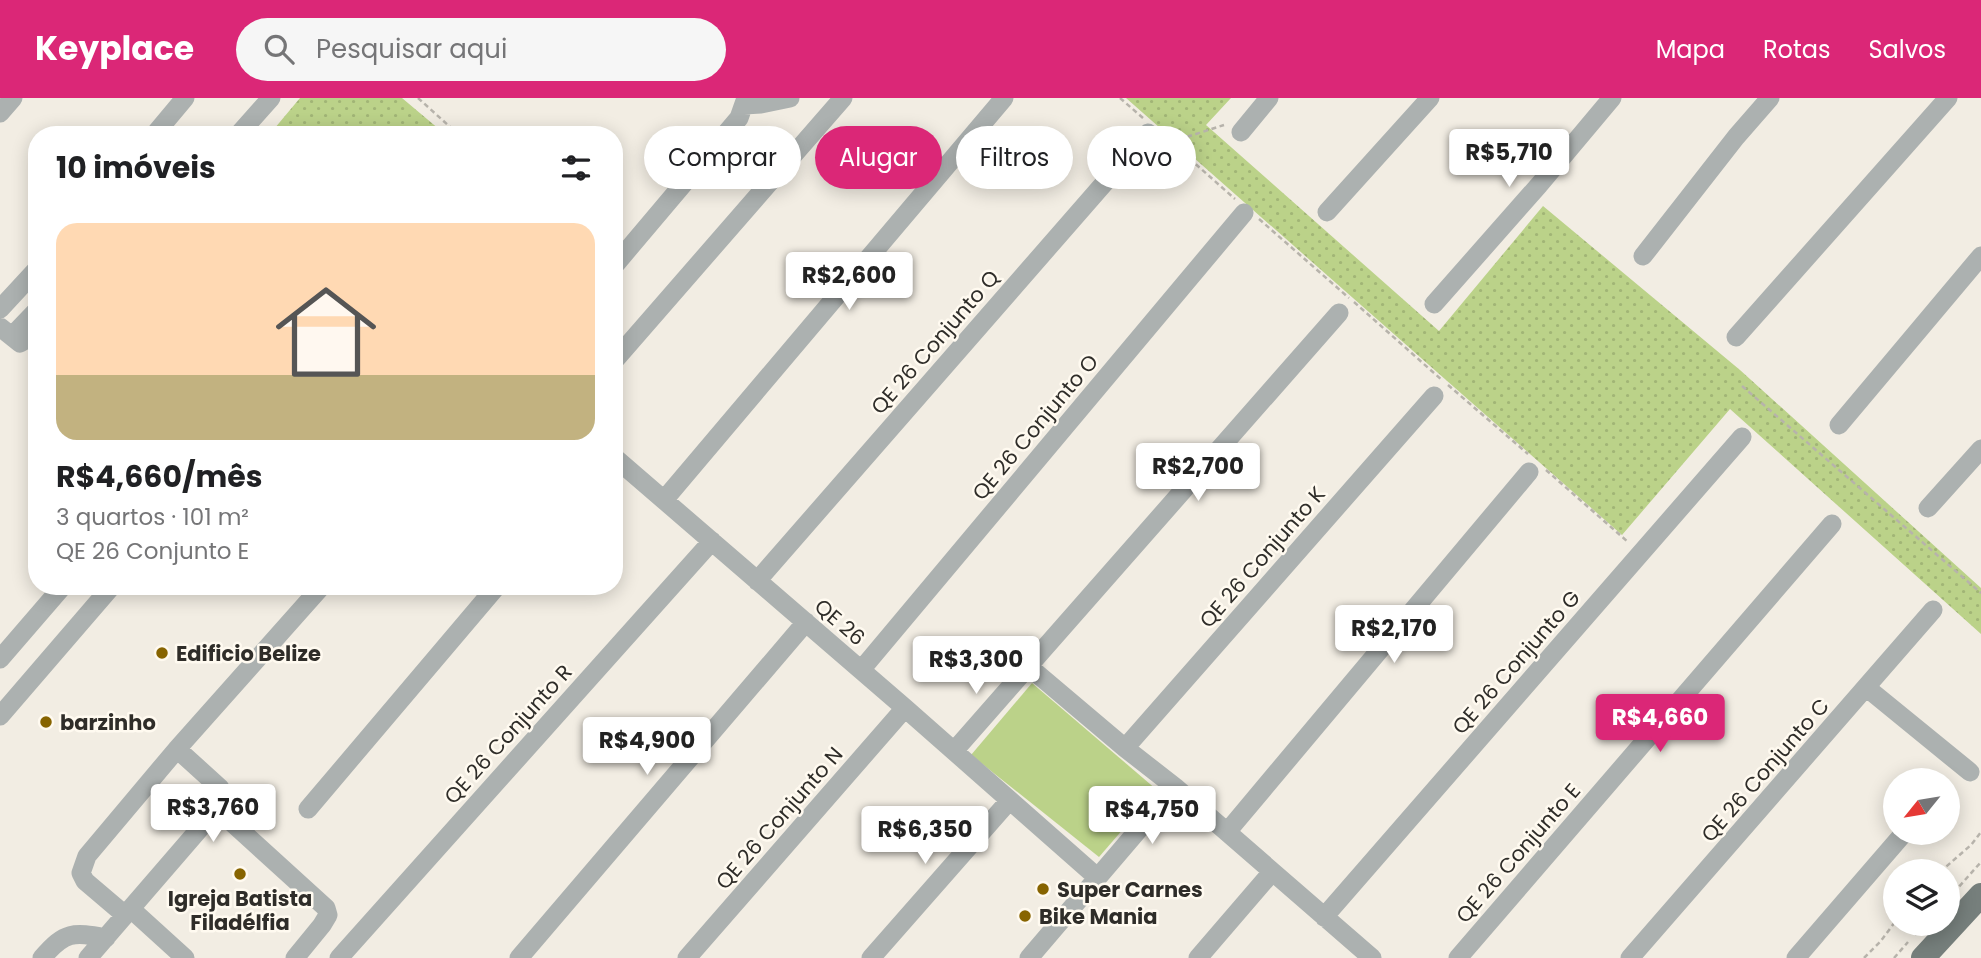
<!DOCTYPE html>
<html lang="pt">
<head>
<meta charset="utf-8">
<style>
	body { margin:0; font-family:Poppins,sans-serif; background:#f6f6f6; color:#202124; height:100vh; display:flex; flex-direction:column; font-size:26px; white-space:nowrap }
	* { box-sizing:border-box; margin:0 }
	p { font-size:23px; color:#757577 }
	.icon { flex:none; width:38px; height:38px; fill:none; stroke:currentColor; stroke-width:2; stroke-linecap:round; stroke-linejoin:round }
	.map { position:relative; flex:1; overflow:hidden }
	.side { position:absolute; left:28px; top:28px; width:595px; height:469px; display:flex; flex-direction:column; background:#fff; border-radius:28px; box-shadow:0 4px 18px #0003 }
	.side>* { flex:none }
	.guide { position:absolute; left:644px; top:28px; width:665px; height:63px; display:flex; gap:14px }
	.needle { width:46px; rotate:240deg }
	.fabs { position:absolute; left:1883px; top:670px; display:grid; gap:14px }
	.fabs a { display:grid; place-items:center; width:77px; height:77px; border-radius:50%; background:#fff; box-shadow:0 4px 18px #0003; font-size:35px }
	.price { position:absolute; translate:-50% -60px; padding:0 16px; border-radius:7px; background:#fff; color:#222; font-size:23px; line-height:46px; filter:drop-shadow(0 2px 4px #0008) }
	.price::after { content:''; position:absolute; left:50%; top:42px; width:21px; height:16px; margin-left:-10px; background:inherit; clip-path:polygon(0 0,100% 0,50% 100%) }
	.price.current { background:#db2777; color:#fff }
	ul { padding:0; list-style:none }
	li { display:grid; align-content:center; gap:14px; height:371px; padding:0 28px }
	li span { display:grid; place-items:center; height:217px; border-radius:21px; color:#555 }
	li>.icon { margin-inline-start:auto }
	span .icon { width:126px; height:126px; fill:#fffc; stroke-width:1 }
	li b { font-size:30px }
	h2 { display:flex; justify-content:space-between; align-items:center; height:84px; padding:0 28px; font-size:30px }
	.chip { padding:0 24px; border-radius:32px; background:#fff; box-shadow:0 4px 18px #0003; font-size:24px; line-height:63px }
	.chip.current { background:#db2777; color:#fff }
	header { display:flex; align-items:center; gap:42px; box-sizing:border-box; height:98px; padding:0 35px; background:#db2777; color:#fff }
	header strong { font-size:33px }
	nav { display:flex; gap:38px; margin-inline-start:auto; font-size:24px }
	.search { width:490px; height:63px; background:#f6f6f6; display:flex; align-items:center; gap:18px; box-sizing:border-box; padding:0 24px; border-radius:38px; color:#757577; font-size:26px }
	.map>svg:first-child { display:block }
	.grass { fill:url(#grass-dots) }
	.park { fill:#bbd289 }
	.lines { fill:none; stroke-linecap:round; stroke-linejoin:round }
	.path { stroke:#b7b3ab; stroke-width:2.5; stroke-dasharray:5 3.5; stroke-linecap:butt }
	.minor { stroke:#acb1b0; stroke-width:19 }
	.major { stroke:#767f7c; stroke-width:24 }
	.poi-dot { fill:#876400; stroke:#fffaf0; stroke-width:2.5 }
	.labels { text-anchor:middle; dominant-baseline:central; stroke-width:5; stroke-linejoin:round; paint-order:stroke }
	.street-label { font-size:21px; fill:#2f2d29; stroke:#fffaf0 }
	.poi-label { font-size:21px; font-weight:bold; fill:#2f2d29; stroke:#fffaf0; text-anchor:start }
</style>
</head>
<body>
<header>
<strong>Keyplace</strong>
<div class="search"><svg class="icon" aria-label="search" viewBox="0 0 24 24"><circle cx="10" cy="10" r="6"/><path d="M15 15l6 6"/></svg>Pesquisar aqui</div>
<nav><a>Mapa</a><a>Rotas</a><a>Salvos</a></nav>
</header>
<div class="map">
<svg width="1981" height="860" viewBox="0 0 1981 860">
	<defs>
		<pattern id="grass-dots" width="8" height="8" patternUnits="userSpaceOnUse" patternTransform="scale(1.75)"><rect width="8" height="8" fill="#bbd289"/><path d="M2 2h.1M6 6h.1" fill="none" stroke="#a1b576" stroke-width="1.8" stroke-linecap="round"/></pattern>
	</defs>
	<rect width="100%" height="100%" fill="#f2ede3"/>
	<path class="grass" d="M300 0H402L446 37H269Z
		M1126 0H1231L1206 27 1439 233 1543 108 1740 272 1981 490V536L1730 311 1622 437Z"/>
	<path class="park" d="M1032 585 1157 692 1099 759 971 657Z"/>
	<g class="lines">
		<path class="path" d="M418 0 459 37
			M1120 0 1143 20
			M1164 38 1235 101
			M1171 44 1224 27
			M1259 121 1349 200
			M1354 204 1443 283
			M1448 287 1528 356
			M1742 288 1981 495
			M1546 372 1628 444
			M1940 774 1971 747 1981 734
			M1948 801 1981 764
			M1915 837 1925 826
			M1864 860 1880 844 1895 824
			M1894 860 1908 844"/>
		<path class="minor" d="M744 7 761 6 790 0
			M0 15 13 0
			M1241 34 1269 0
			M154 37 185 0
			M238 37 271 0
			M1327 114 1430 0
			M1643 158 1736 39 1770 0
			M614 168 739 20 746 0
			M1434 206 1539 87 1612 0
			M0 211 37 171
			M0 229 20 245 27 241 37 230
			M14 236 37 212
			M1736 239 1948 0
			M614 263 843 0
			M1839 327 1981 158
			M614 359 905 610 1098 780
			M664 402 1004 0
			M1928 410 1981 351
			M757 483 1148 35
			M0 561 63 488
			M1028 568 1125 650 1175 689 1372 860
			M861 572 1244 115
			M1867 590 1970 674
			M0 618 112 488
			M1125 650 1434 298
			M954 653 1339 215
			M217 711 326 810 328 817 322 827 295 860
			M308 711 497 488
			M1227 734 1529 374
			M131 811 185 860
			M125 817 85 783 81 775 87 758 177 651 322 488
			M1324 819 1742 339
			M42 860C65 833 73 834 106 840
			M88 860 221 706 222 698 220 690 177 651
			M339 860 712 443
			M519 860 806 524
			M687 860 905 610
			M871 860 1009 703
			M1029 860 1175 689
			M1198 860 1272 774
			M1458 860 1832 426
			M1630 860 1933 512
			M1796 860 1904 735"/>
		<path class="major" d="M1923 860 1981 797"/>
	</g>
	<g class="poi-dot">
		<circle cx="162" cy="555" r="7"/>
		<circle cx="46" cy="624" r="7"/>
		<circle cx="240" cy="776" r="7"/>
		<circle cx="1043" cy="791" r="7"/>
		<circle cx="1025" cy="818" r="7"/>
	</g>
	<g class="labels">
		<g class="street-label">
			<text transform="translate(935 244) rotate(-49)">QE 26 Conjunto Q</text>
			<text transform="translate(1035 329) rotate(-50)">QE 26 Conjunto O</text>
			<text transform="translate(1262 459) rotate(-49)">QE 26 Conjunto K</text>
			<text transform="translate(840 524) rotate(41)">QE 26</text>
			<text transform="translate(1516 564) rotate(-49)">QE 26 Conjunto G</text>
			<text transform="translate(508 636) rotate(-48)">QE 26 Conjunto R</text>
			<text transform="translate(1765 672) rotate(-49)">QE 26 Conjunto C</text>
			<text transform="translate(779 720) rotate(-49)">QE 26 Conjunto N</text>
			<text transform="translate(1518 755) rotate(-49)">QE 26 Conjunto E</text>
		</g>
		<g class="poi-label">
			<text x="176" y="555">Edificio Belize</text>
			<text x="60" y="624">barzinho</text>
			<text x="1057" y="791">Super Carnes</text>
			<text x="240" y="800" text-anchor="middle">Igreja Batista<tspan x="240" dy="24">Filadélfia</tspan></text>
			<text x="1039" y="818">Bike Mania</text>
		</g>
	</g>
</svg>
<div class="fabs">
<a><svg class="needle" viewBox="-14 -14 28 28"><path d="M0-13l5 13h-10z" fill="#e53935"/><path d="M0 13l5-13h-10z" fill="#757577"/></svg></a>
<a><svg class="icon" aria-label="layers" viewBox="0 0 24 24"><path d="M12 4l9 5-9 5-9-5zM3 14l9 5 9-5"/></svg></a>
</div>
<b class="price" style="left:1509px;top:91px">R$5,710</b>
<b class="price" style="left:849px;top:214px">R$2,600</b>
<b class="price" style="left:1198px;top:405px">R$2,700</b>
<b class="price" style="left:1394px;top:567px">R$2,170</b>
<b class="price" style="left:976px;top:598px">R$3,300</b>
<b class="price current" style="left:1660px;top:656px">R$4,660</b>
<b class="price" style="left:647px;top:679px">R$4,900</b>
<b class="price" style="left:213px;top:746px">R$3,760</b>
<b class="price" style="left:1152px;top:748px">R$4,750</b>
<b class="price" style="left:925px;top:768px">R$6,350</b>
<div class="guide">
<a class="chip">Comprar</a>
<a class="chip current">Alugar</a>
<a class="chip">Filtros</a>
<a class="chip">Novo</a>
</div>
<section class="side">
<h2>10 imóveis<svg class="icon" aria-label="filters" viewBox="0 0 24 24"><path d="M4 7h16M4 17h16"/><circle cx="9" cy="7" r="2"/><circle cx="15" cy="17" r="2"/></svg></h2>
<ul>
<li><span style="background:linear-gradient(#ffd9b3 70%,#c2b280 0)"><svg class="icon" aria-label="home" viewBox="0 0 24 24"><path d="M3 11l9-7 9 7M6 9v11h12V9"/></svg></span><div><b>R$4,660/mês</b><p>3 quartos · 101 m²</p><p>QE 26 Conjunto E</p></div></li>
</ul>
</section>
</div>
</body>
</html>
